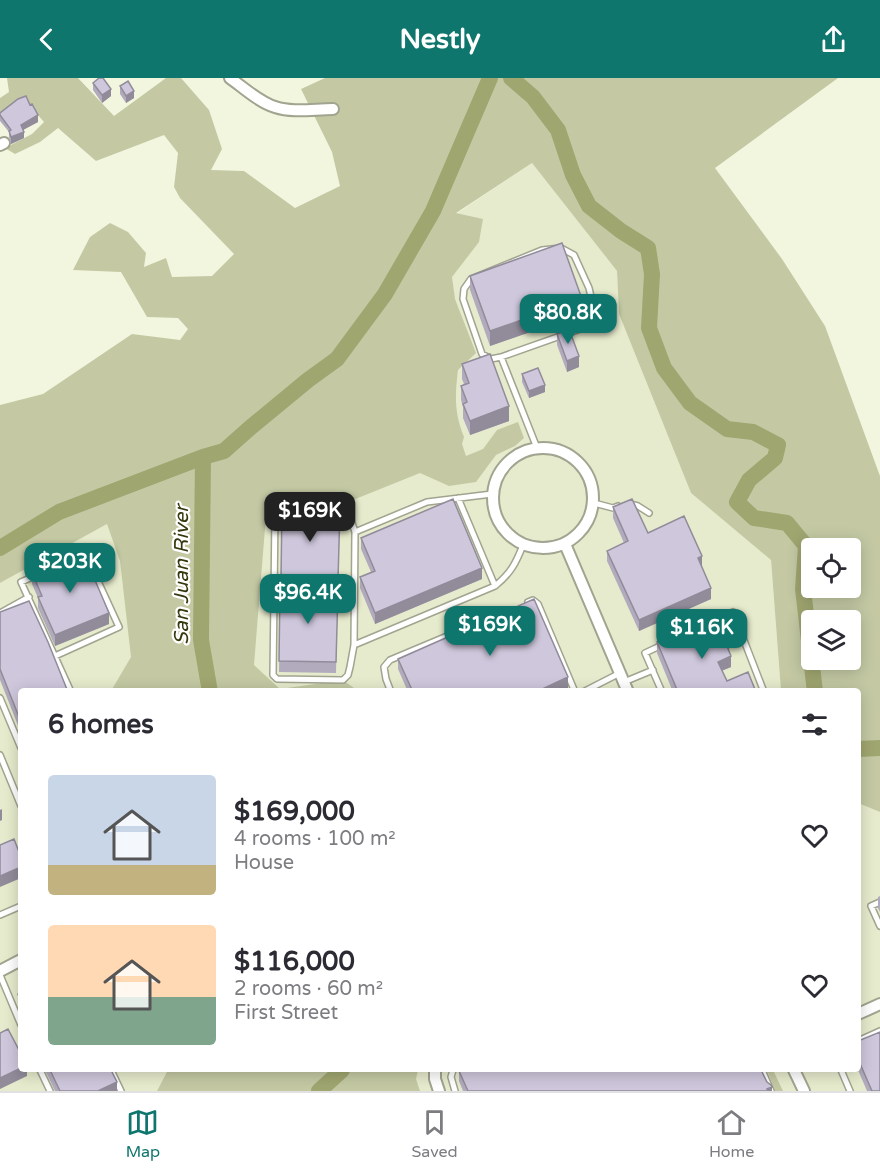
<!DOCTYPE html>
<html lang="en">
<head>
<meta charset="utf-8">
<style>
	body { margin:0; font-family:"Varela Round",sans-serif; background:#f7f7f7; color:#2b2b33; height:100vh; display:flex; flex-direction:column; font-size:22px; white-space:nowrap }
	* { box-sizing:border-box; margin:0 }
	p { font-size:20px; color:#7c7c81 }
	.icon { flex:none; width:33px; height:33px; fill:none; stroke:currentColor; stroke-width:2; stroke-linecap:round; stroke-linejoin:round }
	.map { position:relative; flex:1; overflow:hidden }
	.panel { position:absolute; left:18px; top:610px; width:843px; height:384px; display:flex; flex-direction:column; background:#fff; border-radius:6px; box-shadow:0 3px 15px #0003 }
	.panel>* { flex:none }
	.buttons { position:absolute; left:801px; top:460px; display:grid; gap:12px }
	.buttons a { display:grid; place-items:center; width:60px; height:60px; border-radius:6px; background:#fff; box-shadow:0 3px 15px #0003; font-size:30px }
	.price { position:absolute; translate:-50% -51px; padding:0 14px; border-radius:12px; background:#0f766e; color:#fff; font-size:20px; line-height:39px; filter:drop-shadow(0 2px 3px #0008) }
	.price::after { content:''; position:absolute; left:50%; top:36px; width:18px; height:14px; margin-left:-9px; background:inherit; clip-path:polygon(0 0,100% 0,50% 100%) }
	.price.current { background:#222; color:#fff }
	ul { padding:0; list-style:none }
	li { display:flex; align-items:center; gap:18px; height:150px; padding:0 30px }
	li span { display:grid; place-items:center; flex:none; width:168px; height:120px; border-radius:6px; color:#555 }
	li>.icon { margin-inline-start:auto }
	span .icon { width:72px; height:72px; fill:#fffc; stroke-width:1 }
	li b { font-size:26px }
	h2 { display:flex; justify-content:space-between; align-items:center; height:72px; padding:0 30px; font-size:26px }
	header { display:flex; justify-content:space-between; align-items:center; height:78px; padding:0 30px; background:#0f766e; color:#fff; font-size:27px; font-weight:700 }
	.tabs { display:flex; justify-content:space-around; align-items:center; height:84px; border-top:2px solid #e1e1e2; background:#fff; font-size:16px; color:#7c7c81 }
	.tabs a { display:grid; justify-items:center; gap:3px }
	.tabs .current { color:#0f766e }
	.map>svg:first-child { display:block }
	.built { fill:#e7ebcd }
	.green { fill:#c4c9a4; fill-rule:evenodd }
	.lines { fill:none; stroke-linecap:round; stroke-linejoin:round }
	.river { stroke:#a0a670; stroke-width:16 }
	.service-casing { stroke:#a1a48f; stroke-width:8 }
	.minor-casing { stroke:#a1a48f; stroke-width:14 }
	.service { stroke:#fff; stroke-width:5 }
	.minor { stroke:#fff; stroke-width:10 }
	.wall { fill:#b2abbd }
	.shaded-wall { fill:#918b9a }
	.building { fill:#cfc7dc; stroke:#918b9a; stroke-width:1.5 }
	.labels { text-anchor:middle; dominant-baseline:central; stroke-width:4.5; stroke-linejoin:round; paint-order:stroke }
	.water-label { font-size:20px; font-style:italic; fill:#36390e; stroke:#fff }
</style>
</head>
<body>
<header><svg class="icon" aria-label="back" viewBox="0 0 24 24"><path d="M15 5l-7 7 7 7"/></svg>Nestly<svg class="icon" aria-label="share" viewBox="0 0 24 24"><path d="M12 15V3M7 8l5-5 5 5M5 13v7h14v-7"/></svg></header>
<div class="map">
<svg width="880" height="1013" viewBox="0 0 880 1013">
	<rect width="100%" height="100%" fill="#f3f6df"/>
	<path class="built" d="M532 85 617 193 619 236 691 415 771 482 781 613 21 614V992H858V725L880 734V1013H0V505L107 446 456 136Z"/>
	<path class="green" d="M7 0H78L114 38 166 0H181L209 32 222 71 211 92 244 93 295 130 340 108 332 74 301 11 325 0H838L715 90 782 181 825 248 880 398V734L858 725V614L781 613 771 482 691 415 619 236 617 193 532 85 456 135 483 141 479 164 452 199 455 221 476 275 458 292C455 317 454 334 464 359L462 366 466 378 483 371 497 352 518 344 524 360 515 368 496 377 476 404 449 408 420 395 348 424 267 426 254 587 280 611 343 602 358 613H111L131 579 120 483 107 446 0 505V327L43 316 132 256 180 262 188 251 178 240 147 239 121 194 73 192 90 159 110 145 128 154 146 175 144 189 166 180 172 199 212 198 234 176 180 120 174 109 178 75 164 57 96 83 58 50 40 64 15 76 5 70 32 56 44 44 23 20 0 35V20L9 14ZM812 471H850V510H812ZM812 543H850V582H812Z
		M168 992H418L416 1001 420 1013H157Z
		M767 992H773L783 1013H775Z"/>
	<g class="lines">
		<path class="river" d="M511 0 533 19 558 52 573 97 589 128 621 153 648 170 652 196 649 250 664 290 690 325 727 351 753 354 778 367 775 380 749 402 737 424 754 440 787 445 806 468 803 511 815 614
			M203 379 201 562 210 614
			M0 470 59 434 203 379 224 373 251 349 308 302 337 281 385 216 433 133 490 0
			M858 671 880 670
			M319 1013 342 992"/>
		<g class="service-casing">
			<path id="service" d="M561 170 574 177 589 210 594 232 592 243 583 250 501 279 491 281 482 276 463 221 464 211 471 201 542 172Z
				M501 279 537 370
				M458 420 495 508
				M594 425 613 430 618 428
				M630 426 638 428 649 435
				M280 432 345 434 351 442 355 454 354 567 350 589 348 597 343 602 277 601 273 597 275 437Z
				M355 454 427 424 492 416
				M37 497 21 504 71 614
				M333 518H354
				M528 524 533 522 538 526 575 614
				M0 535 29 519
				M708 545 733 534 764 614
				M354 567 495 508C511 495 516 485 523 467
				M662 567 645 575 662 614
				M55 578 119 549 85 475 78 478
				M624 604 653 592
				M391 614 386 601 384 589 390 582 495 538
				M583 614 620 595
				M0 620 21 670
				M0 677 21 728
				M880 824 871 828 880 848
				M0 837 21 828
				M0 897 21 947
				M858 963 880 953
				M40 992 50 1013
				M111 992 121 1013
				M453 992 451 999 455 1013
				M762 992 771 1013
				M841 992 850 1013"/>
		</g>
		<g class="minor-casing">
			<path id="minor" d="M230 0C244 10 259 24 275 29 293 35 314 31 333 31
				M0 67 4 65
				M493 420a50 50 0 1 1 100 0a50 50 0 1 1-100 0Z
				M565 466 628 614
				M0 893 21 882
				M858 936 880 926
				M435 992V1001L439 1013
				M794 992 804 1013"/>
		</g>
		<use href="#service" class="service"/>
		<use href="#minor" class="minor"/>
	</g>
	<path class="wall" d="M93 5 111 18 102 25 93 12Z
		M120 8 134 20 126 25 120 16Z
		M0 35 38 44 23 52 24 60 11 66 9 59V54L0 43Z
		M470 198 582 236 490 268 470 212Z
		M557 256 579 289 567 294 557 267Z
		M462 286 509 343 470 357 463 340V329L461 322V308L464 306 462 301Z
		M522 296 545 314 529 320 522 304Z
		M282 427 340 429 336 595 279 594Z
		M613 429 648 455 702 489 711 521 639 553 607 483V473L624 465 613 440Z
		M361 460 482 501 375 546 360 510V499L371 494 361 471Z
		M32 495 109 546 55 568 38 530V520L32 506Z
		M0 534 21 614V649L19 650 0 602Z
		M657 564 730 570 728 571 731 589 722 593 727 603 756 614H673L657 575Z
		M398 581 568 610 561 614H408L398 591Z
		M880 818V834L878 830V819Z
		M21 914V934L18 927V916Z
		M858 963 880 1013H867L858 992Z
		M45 992H111L117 1013H55Z
		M459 993 767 1004 772 1013H463L459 1003Z"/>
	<path class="shaded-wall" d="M111 11V18L102 25V17Z
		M134 13V20L126 25V18Z
		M38 37V44L21 53V47Z
		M24 54V60L11 66V59Z
		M582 221V236L490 268V253Z
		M579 278V289L567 294V283Z
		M545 307V314L529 320V313Z
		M509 328V343L470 357V343Z
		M702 478V489L698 491V480Z
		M482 490V501L375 546V535Z
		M711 510V521L639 553V542Z
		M109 535V546L55 568V557Z
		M730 559V570L724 572V561Z
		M731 578V589L718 594V584Z
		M568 599V610L561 614H536Z
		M21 638V649L19 650V639Z
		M2 731V742L0 743V732Z
		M21 789V800L0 809V798Z
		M21 990V992H27V998L0 1011V1000Z
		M117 1004V1013H98Z
		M772 1009V1013H767V1011Z"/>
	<path class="building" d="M99 0H103L111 11 102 17 93 5Z
		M128 3 134 13 126 18 120 8Z
		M26 18 30 27 32 26 38 37 21 47 24 54 11 59 9 53 11 52 0 37V35L18 21Z
		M562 165 582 221 490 253 470 198Z
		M569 251 579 278 567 283 557 256Z
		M490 276 509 328 470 343 463 326 467 324 461 308 469 305 462 286Z
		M538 290 545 307 529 313 522 296Z
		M453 421 482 490 375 535 360 499 375 493 361 460Z
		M632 421 648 455 684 438 702 478 698 480 711 510 639 542 607 473 628 463 613 429Z
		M282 427 340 429 338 502 281 501Z
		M83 474 109 535 55 557 38 519 42 518 32 495Z
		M280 511 338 512 336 584 279 583Z
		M534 521 568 599 536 614H413L398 581Z
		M29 523 48 564 68 614H21V638L19 639 0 591V534Z
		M714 539 716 544 722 541 730 559 724 561 731 578 718 584 727 603 748 594 756 614H678L657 564Z
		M14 761 21 779V789L0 798V767Z
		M21 914V924L18 916Z
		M8 951 21 976V990L0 1000V955Z
		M880 954V1013H872L858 981V963Z
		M50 992H111L117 1004 98 1013H60Z
		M459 992H761L767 1004 771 1007 772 1009 767 1011 768 1013H468L459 993Z"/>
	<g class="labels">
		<g class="water-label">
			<text transform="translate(182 497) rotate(-90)">San Juan River</text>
		</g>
	</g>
</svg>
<div class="buttons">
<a><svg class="icon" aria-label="locate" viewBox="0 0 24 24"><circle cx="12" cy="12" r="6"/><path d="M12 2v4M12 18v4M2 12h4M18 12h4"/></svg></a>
<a><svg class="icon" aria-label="layers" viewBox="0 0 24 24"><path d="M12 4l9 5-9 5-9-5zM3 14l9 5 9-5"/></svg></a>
</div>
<b class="price" style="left:568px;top:267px">$80.8K</b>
<b class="price current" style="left:310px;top:465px">$169K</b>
<b class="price" style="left:70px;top:516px">$203K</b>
<b class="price" style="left:308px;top:547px">$96.4K</b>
<b class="price" style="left:490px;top:579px">$169K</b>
<b class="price" style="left:702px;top:582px">$116K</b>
<section class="panel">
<h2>6 homes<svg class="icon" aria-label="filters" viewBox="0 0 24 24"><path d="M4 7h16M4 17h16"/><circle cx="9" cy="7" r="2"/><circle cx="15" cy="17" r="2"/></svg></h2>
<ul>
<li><span style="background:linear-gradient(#c9d6e8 75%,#c2b280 0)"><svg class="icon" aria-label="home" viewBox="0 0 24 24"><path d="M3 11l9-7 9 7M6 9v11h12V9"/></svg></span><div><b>$169,000</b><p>4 rooms · 100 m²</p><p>House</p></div><svg class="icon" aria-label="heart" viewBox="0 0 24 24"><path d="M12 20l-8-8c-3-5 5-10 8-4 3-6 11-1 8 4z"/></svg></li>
<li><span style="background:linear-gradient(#ffd9b3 60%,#7fa58c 0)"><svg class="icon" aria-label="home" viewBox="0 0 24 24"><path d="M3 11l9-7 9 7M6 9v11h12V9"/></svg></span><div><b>$116,000</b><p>2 rooms · 60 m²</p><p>First Street</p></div><svg class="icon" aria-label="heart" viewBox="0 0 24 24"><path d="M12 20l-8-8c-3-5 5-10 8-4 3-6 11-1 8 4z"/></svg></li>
</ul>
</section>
</div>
<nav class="tabs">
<a class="current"><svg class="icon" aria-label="map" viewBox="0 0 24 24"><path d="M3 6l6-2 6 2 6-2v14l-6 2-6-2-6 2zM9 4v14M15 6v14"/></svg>Map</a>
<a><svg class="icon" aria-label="saved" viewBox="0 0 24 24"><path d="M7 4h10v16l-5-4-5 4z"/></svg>Saved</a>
<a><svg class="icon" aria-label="home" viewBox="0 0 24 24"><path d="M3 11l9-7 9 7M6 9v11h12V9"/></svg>Home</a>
</nav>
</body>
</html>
